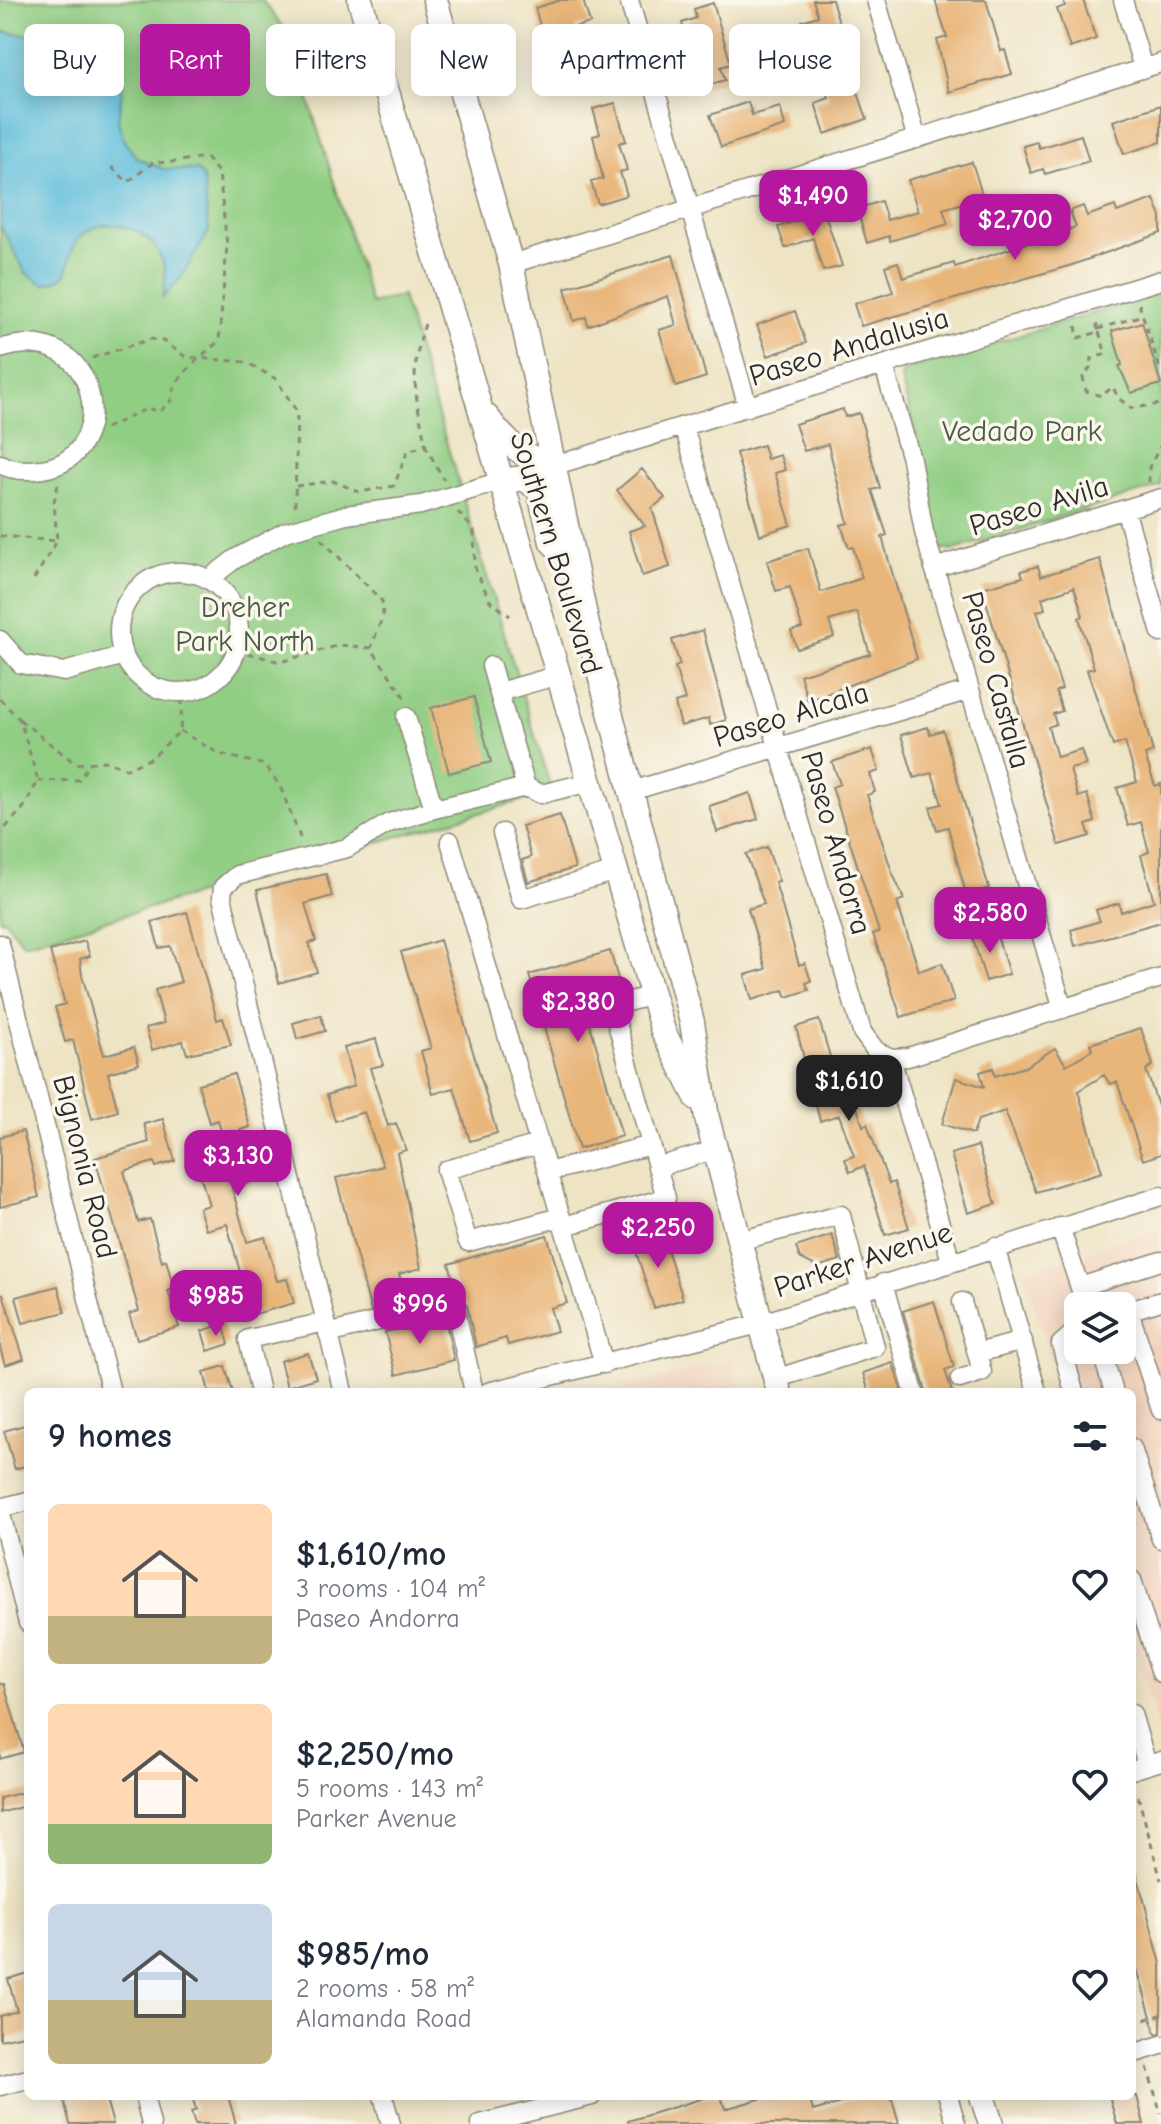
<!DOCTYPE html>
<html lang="en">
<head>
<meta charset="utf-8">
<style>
	body { margin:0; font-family:"Comic Neue",sans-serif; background:#f2f2f3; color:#1f2937; height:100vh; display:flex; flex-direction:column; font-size:30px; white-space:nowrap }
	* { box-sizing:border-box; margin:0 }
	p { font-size:26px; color:#747a83 }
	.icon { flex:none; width:44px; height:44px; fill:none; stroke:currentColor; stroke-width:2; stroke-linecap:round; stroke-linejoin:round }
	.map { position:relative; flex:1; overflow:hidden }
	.sheet { position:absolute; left:24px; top:1388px; width:1112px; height:712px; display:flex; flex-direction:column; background:#fff; border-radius:12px; box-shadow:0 4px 20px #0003 }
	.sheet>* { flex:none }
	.hud { position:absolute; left:24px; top:24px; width:1114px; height:72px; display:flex; gap:16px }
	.buttons { position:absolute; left:1064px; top:1292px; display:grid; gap:16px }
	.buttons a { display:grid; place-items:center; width:72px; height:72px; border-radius:12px; background:#fff; box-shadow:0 4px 20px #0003; font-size:40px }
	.price { position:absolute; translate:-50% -68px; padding:0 18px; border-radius:16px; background:#b5179e; color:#fff; font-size:26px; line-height:52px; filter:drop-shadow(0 2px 4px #0008) }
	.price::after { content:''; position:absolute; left:50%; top:48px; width:24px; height:18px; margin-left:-12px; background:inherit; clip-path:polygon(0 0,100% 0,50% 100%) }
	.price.on { background:#222; color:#fff }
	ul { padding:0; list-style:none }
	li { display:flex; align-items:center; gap:24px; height:200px; padding:0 24px }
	li span { display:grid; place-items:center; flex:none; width:224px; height:160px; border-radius:12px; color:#555 }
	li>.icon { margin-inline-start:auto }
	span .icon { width:96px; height:96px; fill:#fffc; stroke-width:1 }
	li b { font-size:34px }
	h2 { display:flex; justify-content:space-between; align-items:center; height:96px; padding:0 24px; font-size:34px }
	.pill { padding:0 28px; border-radius:12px; background:#fff; box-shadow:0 4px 20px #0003; font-size:28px; line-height:72px }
	.pill.on { background:#b5179e; color:#fff }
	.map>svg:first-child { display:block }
	.built { fill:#f2d4be; fill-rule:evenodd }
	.green { fill:#90ce83; stroke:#5e7c57; stroke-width:2 }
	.water { fill:#5ebedc; stroke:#447484; stroke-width:2 }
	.building { fill:#e9b67a }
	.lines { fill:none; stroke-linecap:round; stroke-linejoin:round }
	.minor-casing { stroke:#8c8878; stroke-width:21 }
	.major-casing { stroke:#8c8878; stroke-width:27 }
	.path { stroke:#8c8878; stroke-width:3; stroke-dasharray:6 6; stroke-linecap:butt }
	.minor { stroke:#fff; stroke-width:18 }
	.major { stroke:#fff; stroke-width:24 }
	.labels { text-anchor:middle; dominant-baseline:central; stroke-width:7; stroke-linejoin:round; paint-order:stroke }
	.street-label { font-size:30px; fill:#2b2b2b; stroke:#fbf7ec }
	.park-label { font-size:30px; fill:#495c45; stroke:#fbf7ec }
</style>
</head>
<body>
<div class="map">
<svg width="1161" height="2124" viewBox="0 0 1161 2124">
	<rect width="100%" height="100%" fill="#fbf7ec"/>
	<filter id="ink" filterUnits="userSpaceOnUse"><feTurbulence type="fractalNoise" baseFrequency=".0125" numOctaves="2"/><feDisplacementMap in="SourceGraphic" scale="16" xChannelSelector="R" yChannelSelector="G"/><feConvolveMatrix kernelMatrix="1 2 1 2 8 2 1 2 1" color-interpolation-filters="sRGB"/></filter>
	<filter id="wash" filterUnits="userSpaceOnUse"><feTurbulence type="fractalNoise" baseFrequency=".006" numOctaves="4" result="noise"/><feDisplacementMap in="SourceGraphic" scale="32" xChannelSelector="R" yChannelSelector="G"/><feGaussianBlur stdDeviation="1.8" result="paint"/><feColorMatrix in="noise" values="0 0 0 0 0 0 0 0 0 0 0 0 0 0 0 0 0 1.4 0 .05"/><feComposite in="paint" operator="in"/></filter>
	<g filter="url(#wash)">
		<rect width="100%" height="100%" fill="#eee4c4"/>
		<path class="built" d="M1161 1229V1736H1160L1132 1640V1392H1060L1024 1271ZM1078 1306H1122V1350H1078Z
			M733 1360 742 1392H605Z"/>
		<path class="green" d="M0 0H262L289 35 371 304 402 296 552 792 24 944 4 919 0 920Z
			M1161 293V486L951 551 940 548 929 516 924 467 901 378 904 370Z"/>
		<path class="water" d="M0 31C20 37 43 32 63 38 87 46 106 66 123 83L118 121 124 141 137 158 163 169 197 170 203 177 209 231 181 278 162 298C167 279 167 267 157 250 143 225 96 213 77 241 62 262 79 279 43 284L26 273 0 225Z"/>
		<g id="blocks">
			<path class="building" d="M561 0H583L590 23 575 27 584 53 598 48 605 72 582 79 578 66 570 69 558 32 543 36 535 8Z
				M813 0H832L844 38 840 39 867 119 825 134 815 103 829 98 818 60 825 58 816 31 806 34 802 21 818 16Z
				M935 0H986L1001 51 1005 50 1012 74 949 92 937 40 947 37Z
				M1063 0H1083L1096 39 1070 48 1057 9 1065 6Z
				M713 3 731 64 721 67 725 80 700 88 682 23 696 18 694 9Z
				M748 102 752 115 780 107 785 126 721 147 710 115Z
				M615 103 626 141 619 143 627 170 620 172 627 195 598 204 591 182 603 179 593 136 600 134 593 109Z
				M1161 105V142L1124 154 1113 121Z
				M1081 135 1089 161 1045 174 1043 169 1031 173 1023 146 1037 142 1039 148Z
				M972 162 983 197 943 209 948 224 890 241 889 236 867 243 857 209 881 201 887 220 918 211 908 180Z
				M1154 199 1161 217V233L1072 265 861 326 854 304 893 292 885 266 898 262 903 278 954 263 955 267 1076 227 1070 211 1083 206 1087 216 1115 206 1117 212Z
				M824 211 842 266 823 271 813 238 785 248 778 227Z
				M673 255 706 377 676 387 659 330 676 325 668 296 588 326 586 317 574 321 565 288Z
				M795 311 806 343 768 356 757 325Z
				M1142 322 1161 384 1131 393 1119 366 1122 365 1112 331Z
				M843 409 845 417 859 413 880 488 872 490 887 535 882 537 917 659 808 701 800 675 870 654 857 612 829 621 834 637 797 649 791 631 802 628 790 587 776 591 767 561 808 548 821 592 862 578 853 547 849 548 841 525 848 523 828 444 804 451 795 424Z
				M763 445 767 459 780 455 785 470 775 473 791 525 760 535 736 453Z
				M642 469 665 498 652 508 670 567 642 576 629 531 645 526 617 490Z
				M1100 559 1153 752 1145 755 1155 786 1161 784V922L1075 946 1071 930 1100 921 1096 910 1119 903 1121 912 1154 901 1141 855 1149 852 1141 822 1128 826 1117 788 1137 782 1125 742 1113 746 1087 670 1094 668 1079 618 1083 616 1074 587 1042 598 1045 609 1037 611 1062 689 1056 691 1062 711 1053 714 1056 724 1048 727 1057 757 1081 750 1086 765 1070 769 1078 797 1087 794 1095 822 1086 825 1090 836 1059 845 982 588 1023 577 1021 571 1038 566 1041 576Z
				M703 630 726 720 710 725 709 718 681 726 675 703 685 700 675 667 680 665 672 640Z
				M474 697 491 762 449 773 431 708Z
				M928 727 930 734 943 730 989 888 966 894 948 827 937 830 930 807 942 804 932 773 914 778 901 735Z
				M872 749 879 771 870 774 875 792 867 795 892 872 904 899 897 902 919 971 942 963 954 1001 901 1017 873 934 879 932 832 787 840 784 832 762Z
				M750 793 758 819 717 832 709 806Z
				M560 815 575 868 528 882 522 860 531 857 522 826Z
				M767 847 779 881 775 882 799 965 805 963 811 981 806 983 809 990 787 997 784 990 752 1000 745 975 766 969 748 909 764 904 746 854Z
				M326 874 332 896 305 904 316 941 309 943 317 972 279 983 257 890Z
				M187 912 217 1020 223 1018 231 1045 187 1054 183 1041 152 1050 146 1028 164 1023 155 990 181 982 170 946 159 948 152 922Z
				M995 929 1009 974 986 981 972 936Z
				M440 940 497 1133 470 1141 454 1088 433 1094 421 1051 431 1048 401 952Z
				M85 941 90 956 80 959 82 975 104 1055 134 1047 139 1064 108 1073 118 1111 92 1119 73 1040 65 1042 55 1007 65 1004 50 951Z
				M610 951 619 982 581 993 622 1136 579 1149 529 975Z
				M321 1015 325 1031 297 1039 293 1023Z
				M819 1020 834 1070 844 1067 863 1126 867 1124 889 1184 894 1182 909 1228 885 1235 864 1166 850 1172 845 1159 854 1156 839 1115 820 1121 796 1027Z
				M1141 1028 1153 1065 1146 1070 1161 1115V1154L1143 1160 1117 1082 1110 1084 1104 1075 1078 1091 1102 1172 1036 1192 1005 1111 978 1120 973 1134 942 1124 956 1078 984 1087 980 1072 993 1068 995 1076 1025 1067 1055 1048 1066 1065 1092 1050 1090 1044Z
				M376 1039 383 1065 370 1068 388 1126 396 1123 406 1150 397 1153 421 1268 399 1274 407 1301 371 1311 336 1178 383 1166 364 1112 335 1121 327 1095 354 1086 344 1048Z
				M234 1074 250 1127 240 1130 254 1181 232 1188 247 1242 265 1237 277 1281 287 1279 294 1303 248 1316 241 1292 245 1290 227 1224 206 1230 199 1208 209 1205 198 1168 229 1159 218 1120 209 1123 198 1084Z
				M163 1119 175 1161 156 1167 154 1162 124 1171 138 1222 150 1219 162 1262 166 1260 174 1289 168 1291 179 1327 137 1339 129 1314 139 1311 95 1158 149 1142 144 1124Z
				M23 1131 39 1197 0 1207V1137Z
				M978 1146 996 1204 968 1213 951 1154Z
				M662 1233 683 1299 654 1308 633 1242Z
				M547 1235 567 1303 550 1308 557 1331 508 1345 506 1338 476 1347 467 1305 458 1296 449 1264Z
				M832 1235 840 1260 817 1267 800 1258 796 1247Z
				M58 1286 65 1312 23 1323 16 1297Z
				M3 1294 24 1359 5 1365 0 1348V1295Z
				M934 1301 954 1367 945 1370 952 1392H926L903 1311Z
				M445 1318 454 1360 396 1375 385 1332Z
				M223 1324 229 1344 208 1351 202 1331Z
				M308 1353 316 1378 287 1387 280 1361Z
				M893 1363 902 1392H869L863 1373Z
				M225 1366 233 1392H209L204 1372Z
				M28 1424V1465L15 1469 4 1431Z
				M0 1684H4L24 1752 0 1759Z
				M28 1791V1805L0 1813V1798Z
				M1132 1871H1136L1161 1964V2033L1156 2034 1132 1951Z
				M28 1973V2034L0 2040V2016L17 2011 8 1979Z
				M80 2096H105L113 2124H70L64 2101Z
				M192 2096H228L236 2124H195L191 2112 196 2110Z
				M711 2096H721L725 2109 770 2096H809L813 2111 865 2096H891L899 2124H629L628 2121Z
				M1109 2096H1137L1144 2124H1117Z"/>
		</g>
	</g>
	<g filter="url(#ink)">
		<use href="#blocks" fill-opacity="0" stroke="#8c8878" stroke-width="2"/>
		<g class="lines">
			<g class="minor-casing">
				<path id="minor" d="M629 0 748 407
					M876 0 917 139
					M1123 0 1143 68
					M511 264 1161 63
					M0 349C100 317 124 457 42 469 28 471 13 471 0 464
					M884 366 911 459 924 532 1063 1009
					M684 427 862 1032 876 1051 891 1058 951 1261
					M553 466 1161 280
					M1125 509 1161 633
					M934 568 1161 498
					M119 632a60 60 0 1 1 120 0a60 60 0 1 1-120 0Z
					M209 579 235 559 285 532 346 515 421 505 501 481
					M0 640 21 664 64 672 124 655
					M491 666 526 787
					M499 692 559 675
					M406 717 434 809
					M628 792 970 690
					M502 833 521 899 616 871
					M450 841 604 1364
					M0 944 111 1392
					M891 1058 908 1057 1161 978
					M539 1144 446 1170 468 1242 561 1217
					M657 1167 715 1150
					M548 1172 651 1145
					M564 1226 666 1198 612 1006 653 995
					M1060 1227 1086 1306
					M738 1241 841 1215 875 1347 775 1379
					M995 1247 1037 1392
					M883 1283 914 1392
					M1080 1287 1161 1261
					M962 1302 977 1353 1023 1341
					M1129 1311 1161 1410
					M1122 1313 1161 1301
					M328 1334 444 1304 455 1308 474 1392
					M1101 1350 1114 1392
					M960 1379 982 1372 977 1353
					M260 1392 248 1339 326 1322
					M343 1392 222 897 223 887 237 875 347 848 389 823 434 809 526 787 541 794 590 782
					M488 1392 759 1324 1161 1196
					M1074 1392 1061 1344 1078 1329
					M1132 1448 1161 1539
					M0 1508 28 1501
					M0 1510 28 1623
					M1132 1580 1161 1673
					M1132 1714 1147 1765
					M1132 1770 1161 1761
					M1132 2054 1161 2045
					M0 2086 28 2079
					M144 2096 151 2124
					M383 2096 391 2124
					M948 2096 956 2124
					M480 2124 592 2096"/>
			</g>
			<g class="major-casing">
				<path id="major" d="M360 0 663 1031 697 1098
					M435 0 511 264 587 625 692 1022 707 1118 779 1392
					M487 417C506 443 522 457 553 466
					M501 481 524 478 539 489 552 542 559 549
					M982 2096 991 2124"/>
			</g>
			<path class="path" d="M1139 304 1161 372
				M425 324C408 377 416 395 426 447
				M1076 326 1078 338 1099 332 1095 320
				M1098 329 1143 315
				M1099 332 1106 354 1091 359 1093 364 1083 377 1086 391 1101 396 1113 387 1118 398 1131 408 1161 404
				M92 358 151 339 163 341 186 357 246 362 276 379 297 412 295 505 299 511
				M106 428 148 408 159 412 171 401C171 379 203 355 219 341L227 245 219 173 206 158C190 157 169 166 155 161L128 182 108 164
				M1149 482V467L1161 445
				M296 486 333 481 359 492 394 486 408 450 426 447 444 480
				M458 512 474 530 475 568 490 601 510 616
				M0 536 57 541 54 502 59 480
				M321 539 382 601 383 615 371 648
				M34 579 57 541
				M237 650 280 662 340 645 371 648 405 698
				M0 699 20 720 38 781 24 807 0 834
				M20 720 76 764 105 761 127 769 153 757 180 731 183 692
				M180 731 220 754 265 765 280 786 301 840
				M38 781 79 780 88 765
				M1138 1796 1161 1880
				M1132 2020 1137 2035
				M1133 2023 1161 2015
				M1147 2067 1161 2114"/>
			<use href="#minor" class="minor"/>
			<use href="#major" class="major"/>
		</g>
	</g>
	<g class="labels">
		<g class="street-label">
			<text transform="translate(849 347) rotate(-17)">Paseo Andalusia</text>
			<text transform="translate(1039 506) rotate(-17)">Paseo Avila</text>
			<text transform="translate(556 553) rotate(73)">Southern Boulevard</text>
			<text transform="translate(996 680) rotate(74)">Paseo Castalla</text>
			<text transform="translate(791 715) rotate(-17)">Paseo Alcala</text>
			<text transform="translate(836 843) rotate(74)">Paseo Andorra</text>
			<text transform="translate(85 1167) rotate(76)">Bignonia Road</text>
			<text transform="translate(863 1260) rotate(-18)">Parker Avenue</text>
		</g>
		<g class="park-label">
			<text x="1022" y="431">Vedado Park</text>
			<text x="245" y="607">Dreher<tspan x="245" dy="34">Park North</tspan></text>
		</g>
	</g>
</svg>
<div class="buttons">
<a><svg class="icon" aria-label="layers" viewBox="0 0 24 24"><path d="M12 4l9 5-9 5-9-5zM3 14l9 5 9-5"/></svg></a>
</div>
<b class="price" style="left:813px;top:238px">$1,490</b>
<b class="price" style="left:1015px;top:262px">$2,700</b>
<b class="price" style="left:990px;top:955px">$2,580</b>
<b class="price" style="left:578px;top:1044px">$2,380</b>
<b class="price on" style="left:849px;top:1123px">$1,610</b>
<b class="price" style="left:238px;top:1198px">$3,130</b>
<b class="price" style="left:658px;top:1270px">$2,250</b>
<b class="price" style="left:216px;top:1338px">$985</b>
<b class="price" style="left:420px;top:1346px">$996</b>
<div class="hud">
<a class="pill">Buy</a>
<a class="pill on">Rent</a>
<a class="pill">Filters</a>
<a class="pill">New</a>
<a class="pill">Apartment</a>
<a class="pill">House</a>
</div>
<section class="sheet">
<h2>9 homes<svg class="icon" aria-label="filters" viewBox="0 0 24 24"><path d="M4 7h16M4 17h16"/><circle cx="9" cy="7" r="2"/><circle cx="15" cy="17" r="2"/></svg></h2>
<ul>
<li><span style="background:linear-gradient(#ffd9b3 70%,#c2b280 0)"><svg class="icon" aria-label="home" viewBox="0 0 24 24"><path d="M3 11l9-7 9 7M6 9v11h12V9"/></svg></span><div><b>$1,610/mo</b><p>3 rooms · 104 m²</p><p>Paseo Andorra</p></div><svg class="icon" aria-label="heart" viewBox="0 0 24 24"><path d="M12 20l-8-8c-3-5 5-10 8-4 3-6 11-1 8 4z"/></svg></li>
<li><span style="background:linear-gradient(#ffd9b3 75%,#8fb573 0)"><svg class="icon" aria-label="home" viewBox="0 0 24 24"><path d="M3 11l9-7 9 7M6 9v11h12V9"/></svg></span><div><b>$2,250/mo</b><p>5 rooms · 143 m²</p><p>Parker Avenue</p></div><svg class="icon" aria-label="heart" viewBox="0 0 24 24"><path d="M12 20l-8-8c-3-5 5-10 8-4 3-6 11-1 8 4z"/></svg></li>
<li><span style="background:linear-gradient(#c9d6e8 60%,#c2b280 0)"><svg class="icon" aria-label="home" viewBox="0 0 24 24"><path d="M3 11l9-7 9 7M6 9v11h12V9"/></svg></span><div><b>$985/mo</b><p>2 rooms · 58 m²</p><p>Alamanda Road</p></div><svg class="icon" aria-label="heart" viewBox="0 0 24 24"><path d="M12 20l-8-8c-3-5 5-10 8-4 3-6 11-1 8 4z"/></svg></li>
</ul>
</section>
</div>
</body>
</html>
